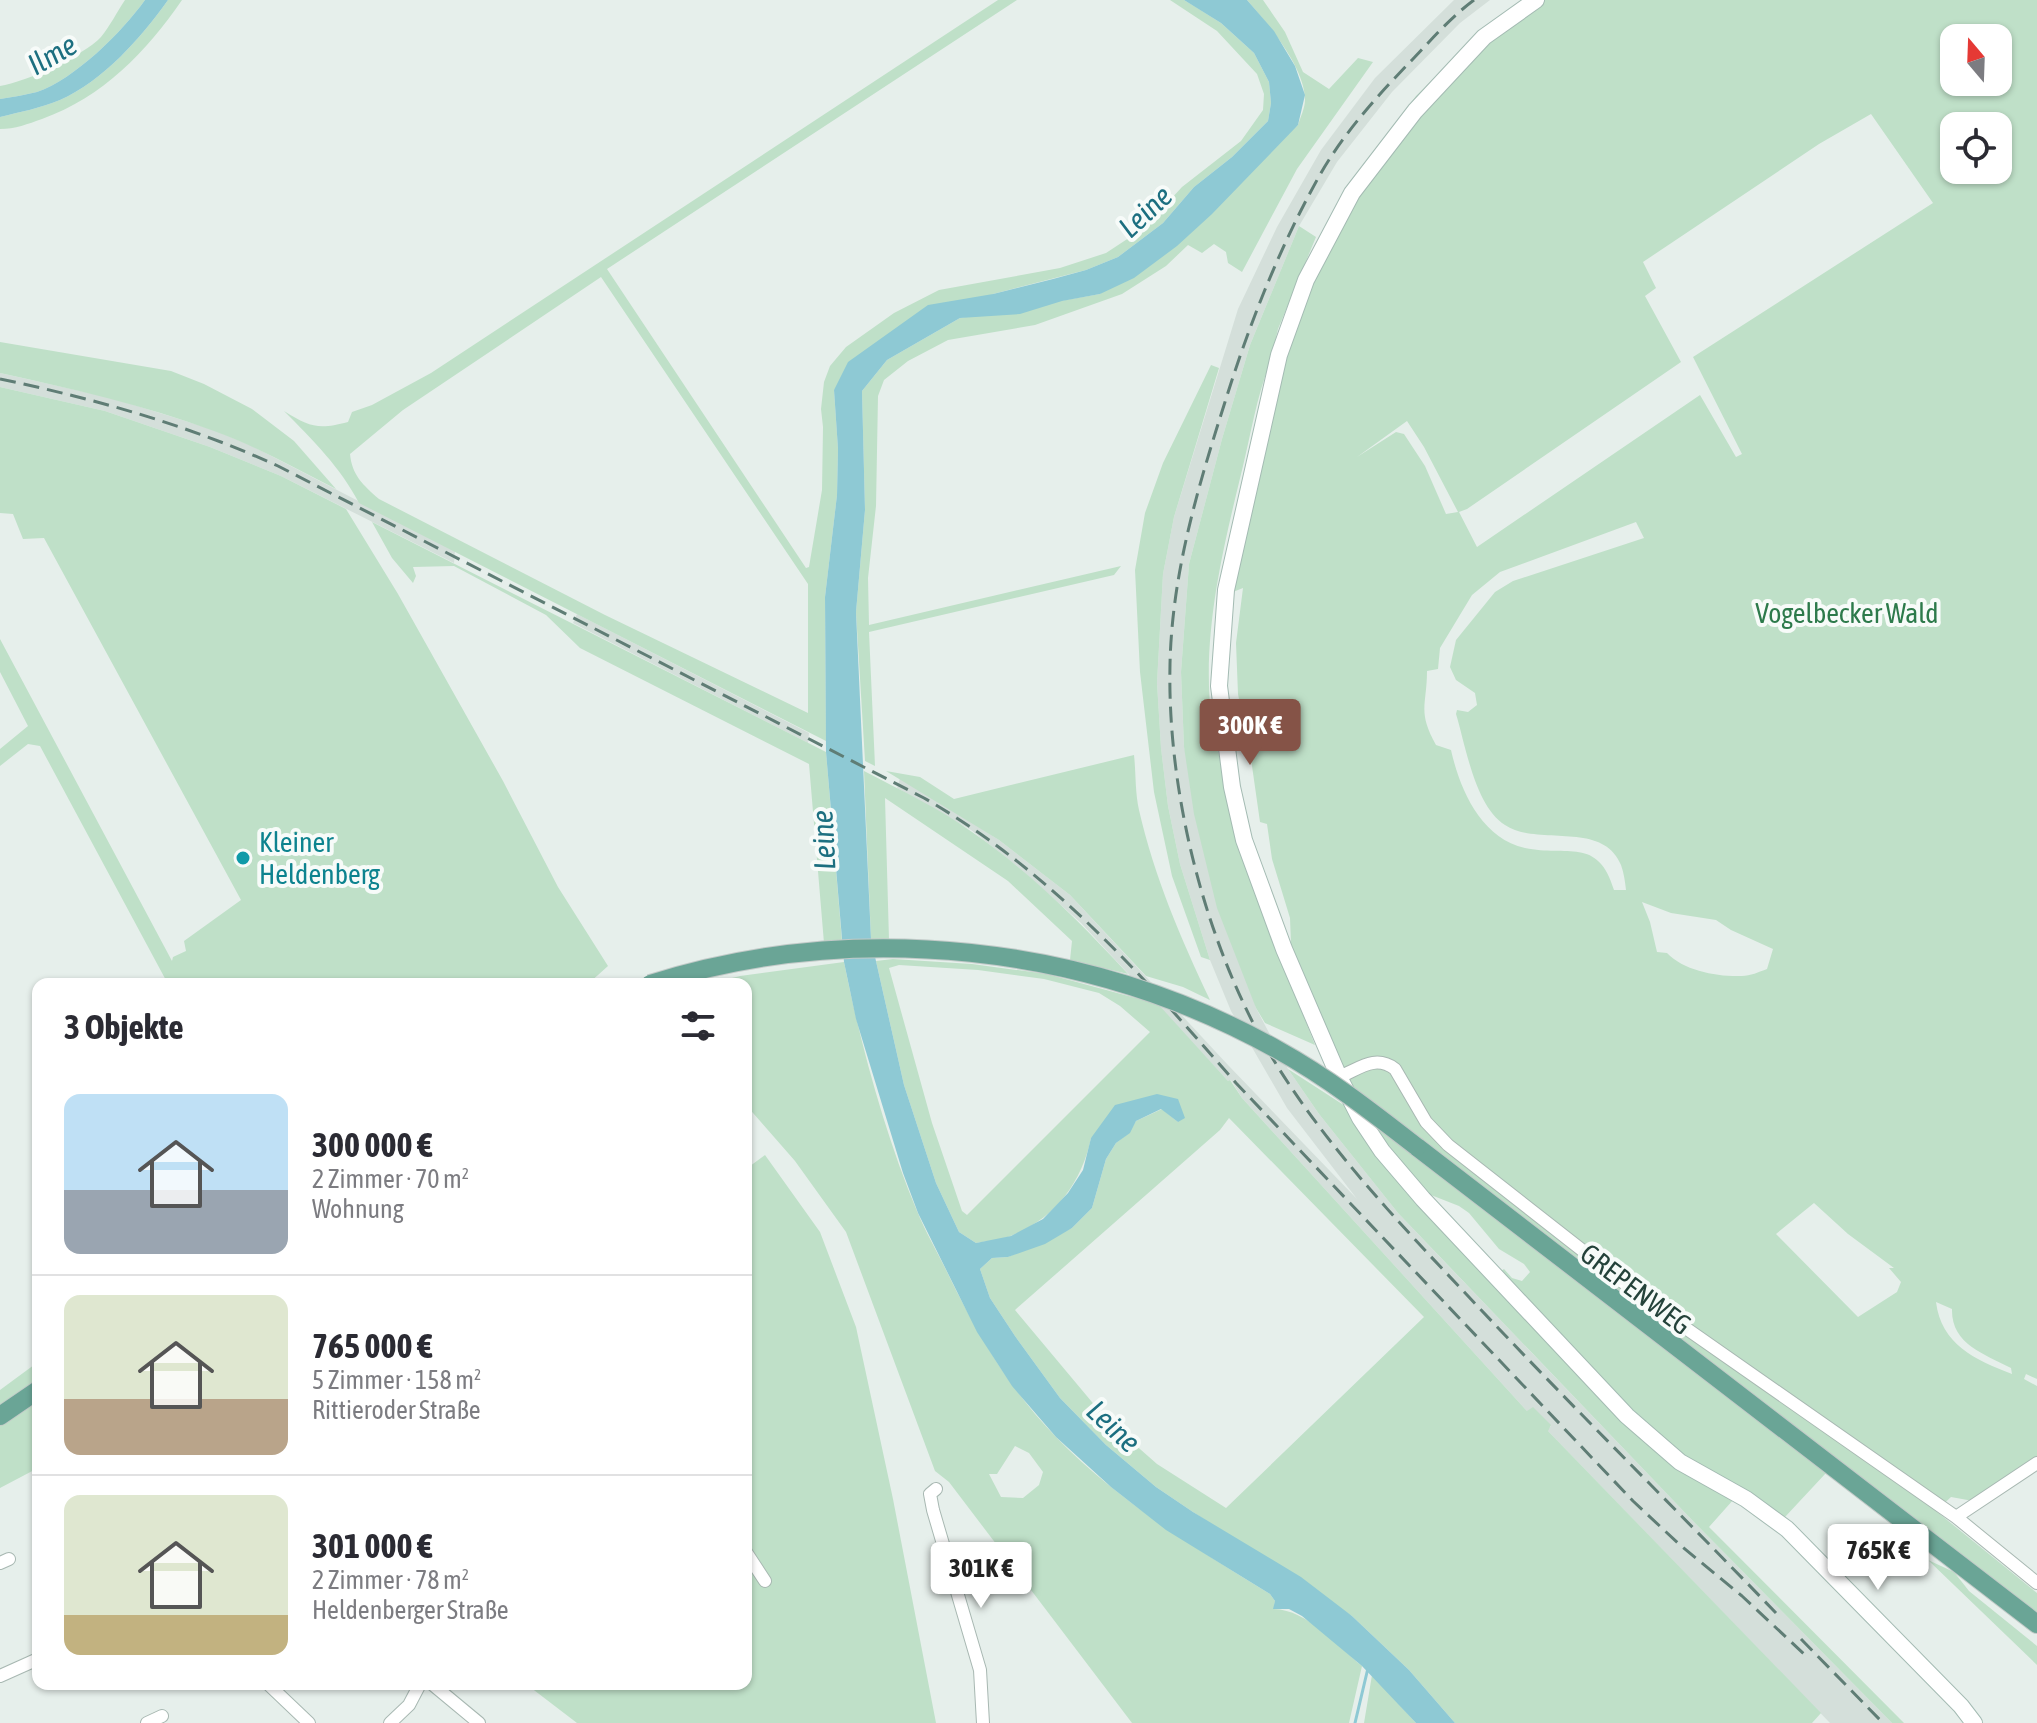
<!DOCTYPE html>
<html lang="de">
<head>
<meta charset="utf-8">
<style>
	body { margin:0; font-family:"Asap Condensed",sans-serif; background:#f7f7f7; color:#2b2b33; height:100vh; display:flex; flex-direction:column; font-size:30px; white-space:nowrap }
	* { box-sizing:border-box; margin:0 }
	p { font-size:26px; color:#7c7c81 }
	.icon { flex:none; width:44px; height:44px; fill:none; stroke:currentColor; stroke-width:2; stroke-linecap:round; stroke-linejoin:round }
	.map { position:relative; flex:1; overflow:hidden }
	.sheet { position:absolute; left:32px; top:978px; width:720px; height:712px; display:flex; flex-direction:column; background:#fff; border-radius:16px; box-shadow:0 2px 6px #0004 }
	.sheet>* { flex:none }
	.needle { width:52px; rotate:341deg }
	.fabs { position:absolute; left:1940px; top:24px; display:grid; gap:16px }
	.fabs a { display:grid; place-items:center; width:72px; height:72px; border-radius:16px; background:#fff; box-shadow:0 2px 6px #0004; font-size:40px }
	.price { position:absolute; translate:-50% -68px; padding:0 18px; border-radius:8px; background:#fff; color:#222; font-size:26px; line-height:52px; filter:drop-shadow(0 2px 4px #0008) }
	.price::after { content:''; position:absolute; left:50%; top:48px; width:24px; height:18px; margin-left:-12px; background:inherit; clip-path:polygon(0 0,100% 0,50% 100%) }
	.price.on { background:#855347; color:#fff }
	ul { padding:0; list-style:none }
	li { display:flex; align-items:center; gap:24px; height:200px; padding:0 32px }
	li+li { border-top:2px solid #e1e1e2 }
	li span { display:grid; place-items:center; flex:none; width:224px; height:160px; border-radius:16px; color:#555 }
	li>.icon { margin-inline-start:auto }
	span .icon { width:96px; height:96px; fill:#fffc; stroke-width:1 }
	li b { font-size:34px }
	h2 { display:flex; justify-content:space-between; align-items:center; height:96px; padding:0 32px; font-size:34px }
	.map>svg:first-child { display:block }
	.built { fill:#d4dfda }
	.green { fill:#bfe0c8; fill-rule:evenodd }
	.water { fill:#8ec9d4 }
	.lines { fill:none; stroke-linecap:round; stroke-linejoin:round }
	.stream { stroke:#8ec9d4; stroke-width:3 }
	.street-casing { stroke:#a8b8b2; stroke-width:14 }
	.secondary-casing { stroke:#a4bbb3; stroke-width:18 }
	.primary-casing { stroke:#c2cac8; stroke-width:20 }
	.street { stroke:#fff; stroke-width:12 }
	.secondary { stroke:#fff; stroke-width:16 }
	.primary { stroke:#6aa596; stroke-width:18 }
	.rail { stroke:#5f7d75; stroke-width:3; stroke-dasharray:16 8; stroke-linecap:butt }
	.primary-bridge-casing { stroke:#c2cac8; stroke-width:20; stroke-linecap:butt }
	.primary-bridge { stroke:#6aa596; stroke-width:18 }
	.culture-dot { fill:#0f9aa8; stroke:#f7fbf9; stroke-width:3 }
	.labels { text-anchor:middle; dominant-baseline:central; stroke-width:8; stroke-linejoin:round; paint-order:stroke }
	.park-label { font-size:28px; fill:#2d7a4b; stroke:#f7fbf9 }
	.culture-label { font-size:28px; fill:#0d838f; stroke:#f7fbf9; text-anchor:start }
	.street-label { font-size:28px; fill:#24423a; stroke:#f7fbf9 }
	.water-label { font-size:30px; font-style:italic; fill:#1c6f80; stroke:#f7fbf9 }
</style>
</head>
<body>
<div class="map">
<svg width="2037" height="1723" viewBox="0 0 2037 1723">
	<rect width="100%" height="100%" fill="#e6efeb"/>
	<path class="built" d="M1454 0H1490L1460 23 1392 92 1337 162 1299 226 1250 345 1222 439 1189 564 1181 672 1184 747 1256 1008 1288 1069 1319 1114 1398 1213 1438 1255 1692 1520 1892 1723H1830L1547 1430 1551 1426 1527 1411 1242 1098 1231 1080 1228 1081 1081 923 1018 867 971 830 897 788 900 778 943 804 999 840 1070 895 1228 1065 1357 1199 1287 1108 1231 1011 1210 960 1180 864 1168 806 1161 748 1157 683 1163 574 1174 517 1238 309 1277 227 1321 150 1375 78Z
		M0 373 112 398 214 430 252 446 455 551 454 563 281 476 210 447 105 411 0 387Z
		M577 614 809 733 808 743 573 623Z"/>
	<path class="green" d="M125 0H145C122 32 75 79 37 92 25 95 12 97 0 99V86C26 82 83 56 101 37 110 26 117 12 125 0Z
		M168 0H182C146 52 103 97 42 119 28 124 15 129 0 129V117C20 112 41 108 60 100 103 81 141 38 168 0Z
		M998 0H1017L607 269 806 568 809 567 822 490 823 427 821 409 824 382 830 366 846 347 894 313 939 290 1060 268 1106 253 1144 228 1182 187 1241 141 1263 110 1264 94 1257 74 1217 31 1170 0H1184L1194 6 1221 23 1254 53 1269 82 1271 103 1268 121 1232 157 1194 187 1163 223 1118 257 1086 270 993 294 834 390 838 449 837 495 825 597 826 741 359 503C341 468 312 439 284 411 310 427 318 430 348 422L352 412 372 405 431 373ZM601 277 808 584V713L605 615 379 499C363 485 352 475 350 454L403 410Z
		M1247 0H1263L1285 32 1303 72 1329 89 1358 58 1373 62 1297 169 1242 272 1228 263 1226 252 1214 244 1202 253 1188 245 1166 266 1122 294 1035 325 948 340 908 361 884 380 878 396 876 506 868 578 869 625 1121 566 1114 575 869 632 875 766 865 761 856 612 865 510 862 391 887 360 960 318 1100 294 1298 125C1300 118 1305 108 1305 100 1305 67 1267 23 1247 0Z
		M1526 0H2037V1379L2026 1374 2024 1379 2037 1386V1460L1973 1501 1951 1497 1936 1511 2037 1593V1613L1920 1525 1909 1538 1826 1473 1785 1517 1742 1490 1709 1527 1904 1723H1892L1692 1520 1398 1213 1319 1114 1288 1069 1373 1124 1392 1139 1397 1120 1327 1067 1281 959 1315 1045 1265 1023 1256 1008 1217 908 1194 814 1184 747 1181 672 1189 564 1222 439 1250 345 1299 226 1316 237 1278 329 1272 354 1351 185 1416 96 1482 32ZM1954 38H1998V82H1954ZM1871 114 1933 203 1693 357 1742 454 1736 457 1700 395 1477 547 1459 512 1467 509 1681 362 1645 296 1656 288 1643 262 1819 144ZM1954 126H1998V170H1954ZM1269 365 1212 681 1221 762C1192 669 1221 557 1243 466 1251 432 1257 397 1269 365ZM1407 421 1424 447 1458 512 1446 514 1425 466 1404 434 1396 432 1357 457ZM1636 522 1644 538 1513 581 1495 592 1456 640 1450 667 1456 680 1475 693 1477 705 1468 712 1457 710 1456 714C1466 747 1475 806 1505 825 1538 847 1603 820 1621 865 1624 873 1625 882 1626 890H1614C1598 836 1567 857 1525 848 1481 838 1460 790 1451 750L1436 745C1417 711 1427 705 1427 671L1438 669 1440 648 1472 595 1500 572ZM1243 588 1236 643 1238 694 1252 766 1260 822 1267 824 1272 859 1290 918 1291 944 1255 850 1242 801 1229 725 1226 686 1233 592ZM1642 902 1671 913 1716 920 1731 930 1773 949 1767 969C1759 972 1750 976 1742 976 1718 977 1684 971 1667 953L1657 952 1650 922ZM1431 1195 1459 1206 1469 1213 1499 1249 1524 1264 1530 1272 1522 1281 1512 1278 1504 1269 1501 1271 1490 1263ZM1814 1203 1848 1234 1894 1268H1889L1901 1282 1897 1292 1858 1317 1776 1234ZM1936 1302 1952 1309C1951 1344 1984 1354 2011 1368L2012 1374C1975 1360 1941 1344 1936 1302Z
		M0 342 171 371 204 384 252 409 294 441 336 489C296 469 256 446 214 431 144 405 73 389 0 373Z
		M1211 365 1219 368 1174 517 1163 574 1157 683 1161 748 1168 806 1180 864 1210 960 1201 957 1172 876 1154 792 1140 672 1135 570 1145 513 1163 463Z
		M0 387 105 411 210 447 281 476 346 509 398 594 503 781 558 887 608 966 588 984H168L40 746 28 744 0 766V749L28 726 0 672V639L172 961 173 957 186 951 184 941 241 900 44 538 23 539 13 514 0 513Z
		M372 522 826 752 842 941 824 943 809 764 580 648 546 615 454 566 413 567 416 576 413 583 392 558Z
		M1134 755C1136 773 1135 792 1139 810 1154 876 1181 939 1210 1000L1183 987 1146 976 1070 895 999 840 886 771 920 777 954 799Z
		M864 771C900 790 939 808 972 832 1030 872 1080 922 1128 974L1070 960 1072 941 1008 881 885 798 889 940 871 939Z
		M893 959 972 964 1047 974 1158 1004 1228 1081 1230 1080 1242 1098 1527 1411 1533 1407 1551 1425 1548 1431 1821 1713 1812 1723H1455L1409 1670 1352 1616 1193 1512 1156 1487 1106 1445 1060 1398 1015 1336 990 1298 980 1269 992 1258 1008 1257 1072 1228 1092 1208 1106 1159 1116 1143 1129 1133 1136 1121 1162 1109 1178 1122V1099L1091 1138C1082 1182 1055 1218 1013 1235 1002 1240 988 1241 976 1243L959 1232 936 1183 904 1085 876 961ZM899 965 978 970 1044 979 1099 993 1120 1006 1150 1032 967 1215 962 1211 932 1123 889 968ZM1229 1118 1424 1317 1226 1508 1157 1464 1107 1420 1015 1310 1220 1130Z
		M844 962C860 1042 885 1135 917 1211 926 1233 939 1255 949 1276 978 1335 1010 1390 1056 1437 1118 1501 1194 1547 1270 1594L1275 1601 1274 1609C1308 1610 1336 1645 1362 1666L1349 1723H1132L949 1482 935 1471 846 1232 795 1161 746 1105V984H708L740 976ZM1015 1446 1029 1453 1043 1472 1039 1485 1023 1498 1001 1497 989 1474H997Z
		M765 1155 820 1232 856 1327 893 1499 936 1723H577L526 1684H746V1169Z
		M38 1362V1468L0 1488V1390Z
		M1928 1560 1954 1572 1969 1591 2037 1646V1665Z
		M1372 1675 1416 1723H1364Z"/>
	<path class="water" d="M145 0H168C141 38 103 81 60 100 41 108 20 112 0 117V99C12 97 25 95 37 92 75 79 122 32 145 0Z
		M1184 0H1247L1274 31 1295 66 1305 95 1298 125 1212 214 1177 246 1134 278 1100 294 1062 301 1020 314 960 318 887 360 862 391 865 510 856 612 871 939 904 1085 936 1183 959 1232 976 1243 1011 1236 1043 1219 1068 1193 1083 1170 1091 1138 1115 1105 1157 1094 1178 1099 1185 1118 1178 1122 1161 1109 1136 1121 1130 1133 1116 1143 1106 1159 1092 1208 1072 1228 1045 1244 1008 1257 992 1258 980 1269 990 1298 1015 1336 1060 1398 1106 1445 1156 1487 1193 1512 1301 1577 1352 1616 1409 1670 1455 1723H1416L1362 1666 1302 1616 1289 1609H1273L1275 1601 1270 1594 1166 1530 1111 1487 1056 1437 1012 1386 977 1332 918 1213 903 1173 856 1019 844 962 826 752 825 597 837 495 838 449 834 390 848 362 928 305 993 294 1053 279 1086 270 1118 257 1163 223 1194 187 1232 157 1268 121 1271 103 1269 82 1254 53 1221 23Z"/>
	<g class="lines">
		<path class="stream" d="M1355 1723 1368 1668"/>
		<g class="street-casing">
			<path id="street" d="M1339 1077C1359 1069 1375 1054 1395 1069L1426 1122 1448 1145 1647 1301 1956 1517 2037 1583
				M936 1489 930 1494 933 1510 980 1670 983 1723
				M1956 1517 2037 1463
				M746 1552 765 1581
				M0 1563 9 1559
				M0 1676 38 1659
				M268 1684 309 1723
				M432 1684 479 1723
				M147 1723 162 1716
				M390 1723 409 1705 420 1684"/>
		</g>
		<g class="secondary-casing">
			<path id="secondary" d="M1536 0 1484 37 1415 111 1352 193 1306 280 1279 355 1226 590 1219 686 1232 787 1244 840 1284 949 1339 1077 1360 1118 1382 1151 1423 1199 1627 1416 1680 1462 1746 1499 1787 1529 1961 1706 1974 1723"/>
		</g>
		<g class="primary-casing">
			<path id="primary" d="M1417 1147 2037 1624
				M0 1416 38 1390"/>
		</g>
		<use href="#street" class="street"/>
		<use href="#secondary" class="secondary"/>
		<use href="#primary" class="primary"/>
		<path class="rail" d="M1474 0C1451 17 1432 39 1412 60 1377 96 1341 136 1317 180 1278 251 1249 325 1225 402 1198 487 1172 573 1170 664 1167 794 1206 947 1273 1059 1326 1146 1398 1222 1468 1296 1569 1404 1674 1507 1776 1613
			M0 379C96 399 188 425 278 466L924 798C1051 871 1141 974 1236 1083L1633 1501 1680 1545 1742 1596 1804 1654
			M1801 1639 1883 1723"/>
		<g class="primary-bridge-casing">
			<path id="primary-bridge" d="M650 984C857 919 1089 944 1278 1050 1327 1077 1372 1112 1417 1147"/>
		</g>
		<use href="#primary-bridge" class="primary-bridge"/>
	</g>
	<circle class="culture-dot" cx="243" cy="858" r="8"/>
	<g class="labels">
		<g class="park-label">
			<text x="1847" y="613">Vogelbecker Wald</text>
		</g>
		<g class="culture-label">
			<text x="259" y="842">Kleiner<tspan x="259" dy="32">Heldenberg</tspan></text>
		</g>
		<g class="street-label">
			<text transform="translate(1636 1289) rotate(37)">GREPENWEG</text>
		</g>
		<g class="water-label">
			<text transform="translate(52 54) rotate(-30)">Ilme</text>
			<text transform="translate(1145 211) rotate(-43)">Leine</text>
			<text transform="translate(823 840) rotate(-93)">Leine</text>
			<text transform="translate(1114 1426) rotate(43)">Leine</text>
		</g>
	</g>
</svg>
<div class="fabs">
<a><svg class="needle" viewBox="-14 -14 28 28"><path d="M0-13l5 13h-10z" fill="#e53935"/><path d="M0 13l5-13h-10z" fill="#7c7c81"/></svg></a>
<a><svg class="icon" aria-label="locate" viewBox="0 0 24 24"><circle cx="12" cy="12" r="6"/><path d="M12 2v4M12 18v4M2 12h4M18 12h4"/></svg></a>
</div>
<b class="price on" style="left:1250px;top:767px">300K €</b>
<b class="price" style="left:1878px;top:1592px">765K €</b>
<b class="price" style="left:981px;top:1610px">301K €</b>
<section class="sheet">
<h2>3 Objekte<svg class="icon" aria-label="filters" viewBox="0 0 24 24"><path d="M4 7h16M4 17h16"/><circle cx="9" cy="7" r="2"/><circle cx="15" cy="17" r="2"/></svg></h2>
<ul>
<li><span style="background:linear-gradient(#bfe0f5 60%,#9aa5b1 0)"><svg class="icon" aria-label="home" viewBox="0 0 24 24"><path d="M3 11l9-7 9 7M6 9v11h12V9"/></svg></span><div><b>300 000 €</b><p>2 Zimmer · 70 m²</p><p>Wohnung</p></div></li>
<li><span style="background:linear-gradient(#dfe7d0 65%,#b9a48a 0)"><svg class="icon" aria-label="home" viewBox="0 0 24 24"><path d="M3 11l9-7 9 7M6 9v11h12V9"/></svg></span><div><b>765 000 €</b><p>5 Zimmer · 158 m²</p><p>Rittieroder Straße</p></div></li>
<li><span style="background:linear-gradient(#dfe7d0 75%,#c2b280 0)"><svg class="icon" aria-label="home" viewBox="0 0 24 24"><path d="M3 11l9-7 9 7M6 9v11h12V9"/></svg></span><div><b>301 000 €</b><p>2 Zimmer · 78 m²</p><p>Heldenberger Straße</p></div></li>
</ul>
</section>
</div>
</body>
</html>
